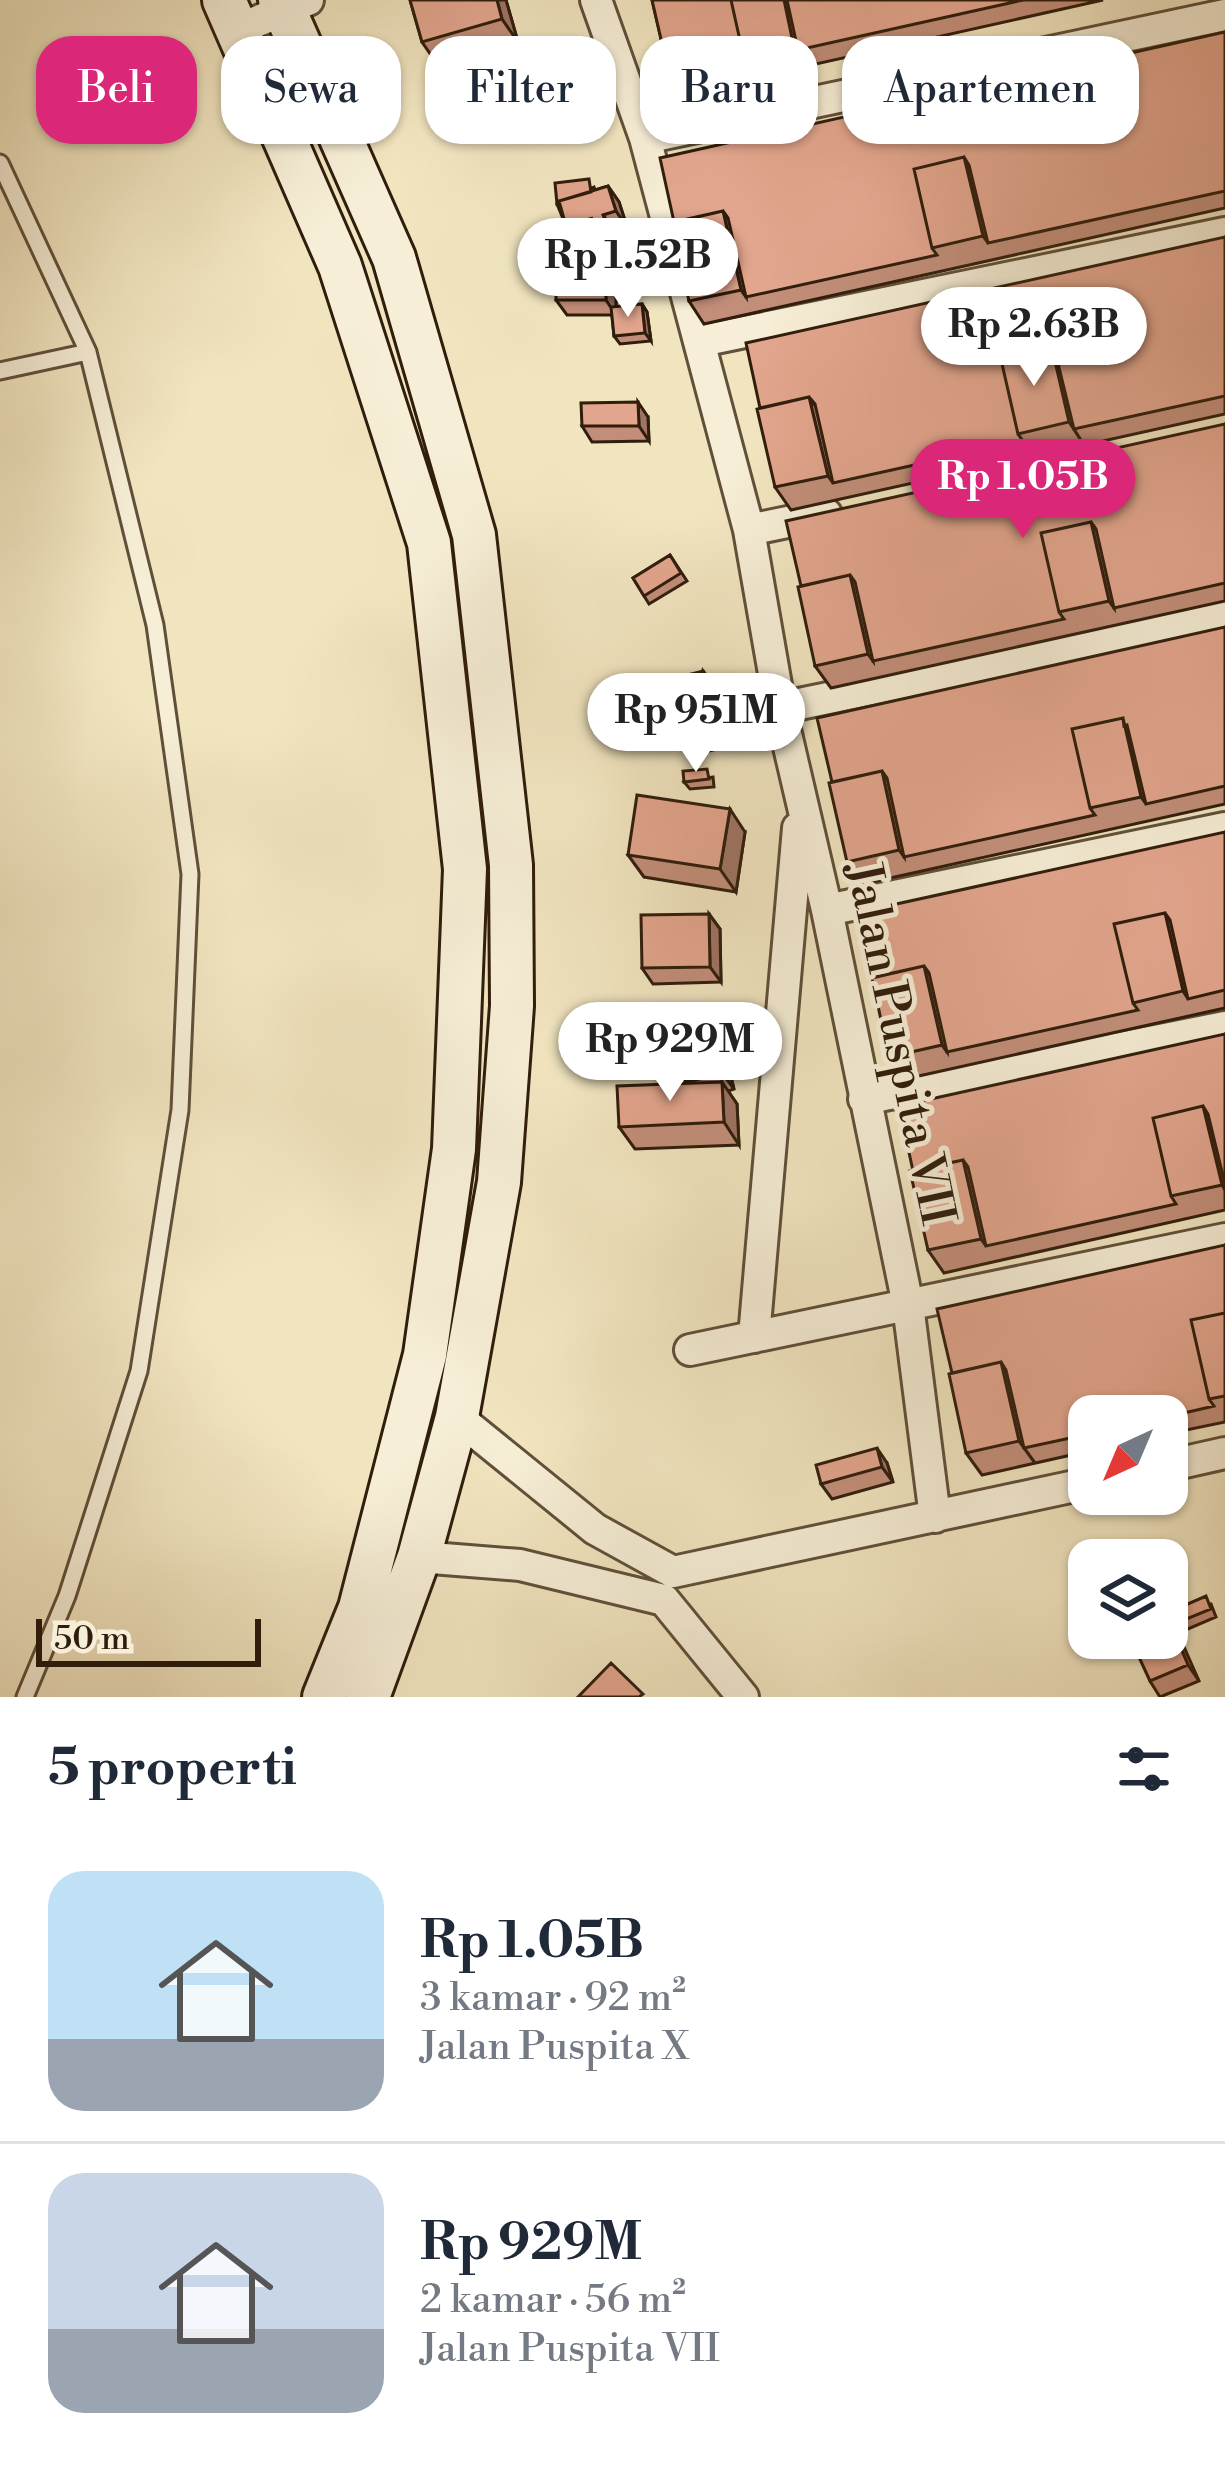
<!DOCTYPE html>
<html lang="id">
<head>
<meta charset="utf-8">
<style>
	body { margin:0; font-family:"Libre Bodoni",serif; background:#f6f6f7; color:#1f2937; height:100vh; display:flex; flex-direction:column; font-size:45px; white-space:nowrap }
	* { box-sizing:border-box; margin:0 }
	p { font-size:39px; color:#747a83 }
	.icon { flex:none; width:66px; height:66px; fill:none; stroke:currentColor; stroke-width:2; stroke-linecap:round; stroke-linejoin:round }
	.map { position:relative; height:1697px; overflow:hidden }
	.details { display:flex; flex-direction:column; background:#fff; flex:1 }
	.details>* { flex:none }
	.top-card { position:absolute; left:36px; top:36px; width:1155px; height:108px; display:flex; gap:24px }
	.needle { width:78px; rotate:224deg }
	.tools { position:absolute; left:1068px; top:1395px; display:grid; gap:24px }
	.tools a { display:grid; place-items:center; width:120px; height:120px; border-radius:24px; background:#fff; box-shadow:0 3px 9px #0004; font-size:60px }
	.scale { position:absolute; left:36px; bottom:30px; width:225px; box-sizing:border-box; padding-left:12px; border:6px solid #301d0c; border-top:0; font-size:33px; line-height:42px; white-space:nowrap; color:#301d0c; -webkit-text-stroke:9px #f6eed6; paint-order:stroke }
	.price { position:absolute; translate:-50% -102px; padding:0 27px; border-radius:42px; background:#fff; color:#222; font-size:39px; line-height:78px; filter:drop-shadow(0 3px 6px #0008) }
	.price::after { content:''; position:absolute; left:50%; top:72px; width:36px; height:27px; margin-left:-18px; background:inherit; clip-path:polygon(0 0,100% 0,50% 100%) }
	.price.active { background:#db2777; color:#fff }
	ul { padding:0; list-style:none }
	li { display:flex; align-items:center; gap:36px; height:300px; padding:0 48px }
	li+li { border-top:3px solid #e0e1e3 }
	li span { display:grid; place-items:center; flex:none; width:336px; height:240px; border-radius:36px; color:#555 }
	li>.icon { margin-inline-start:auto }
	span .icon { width:144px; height:144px; fill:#fffc; stroke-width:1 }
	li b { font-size:51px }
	h2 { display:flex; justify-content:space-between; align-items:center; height:144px; padding:0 48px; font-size:51px }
	.chip { padding:0 42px; border-radius:36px; background:#fff; box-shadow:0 3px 9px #0004; font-size:42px; line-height:108px }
	.chip.active { background:#db2777; color:#fff }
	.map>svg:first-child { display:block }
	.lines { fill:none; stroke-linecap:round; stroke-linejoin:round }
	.service-casing { stroke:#604f39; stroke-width:21 }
	.minor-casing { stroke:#604f39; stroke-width:36 }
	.secondary-casing { stroke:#301d0c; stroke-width:48 }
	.service { stroke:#f6eed6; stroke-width:15 }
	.minor { stroke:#f6eed6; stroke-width:30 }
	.secondary { stroke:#f6eed6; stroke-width:42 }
	.wall { fill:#c28e79; stroke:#301d0c; stroke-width:3 }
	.shaded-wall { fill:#9e7463; stroke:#301d0c; stroke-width:3 }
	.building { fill:#e2a58d; stroke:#301d0c; stroke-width:3 }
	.labels { text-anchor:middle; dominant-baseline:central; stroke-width:10; stroke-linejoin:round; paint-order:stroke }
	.street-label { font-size:48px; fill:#301d0c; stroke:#f6eed6 }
</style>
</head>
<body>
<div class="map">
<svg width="1225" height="1697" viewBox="0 0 1225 1697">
	<rect width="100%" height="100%" fill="#f1e5c0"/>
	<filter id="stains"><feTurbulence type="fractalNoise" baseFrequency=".00167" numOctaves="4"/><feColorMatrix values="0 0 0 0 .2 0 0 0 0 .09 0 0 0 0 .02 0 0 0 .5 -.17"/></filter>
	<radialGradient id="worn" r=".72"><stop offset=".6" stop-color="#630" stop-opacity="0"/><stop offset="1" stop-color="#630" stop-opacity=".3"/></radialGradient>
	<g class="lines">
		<g class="service-casing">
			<path id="service" d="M0 163 88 352 155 625 190 874 180 1110 139 1371 67 1596 25 1697
				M0 371 88 352"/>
		</g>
		<g class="minor-casing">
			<path id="minor" d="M596 0 645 138 749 530 780 708 827 910 908 1305 935 1517
				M237 30 308 0
				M645 138 1225 15
				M701 341 1225 233
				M749 530 826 514
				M780 708 1225 616
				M827 910 1225 828
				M864 1099 1225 1027
				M754 1337 798 828
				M690 1350 1225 1239
				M457 1417 595 1529 673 1572
				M1167 1466 1225 1453
				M419 1557 520 1565 664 1600
				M673 1572 1089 1483
				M664 1600 743 1697"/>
		</g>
		<g class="secondary-casing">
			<path id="secondary" d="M224 0 340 266 429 543 465 869 454 1149 425 1355 360 1608 324 1697
				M280 0 394 258 474 535 511 865 512 1006 499 1182 457 1417 419 1557 368 1697"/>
		</g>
		<use href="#service" class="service"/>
		<use href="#minor" class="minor"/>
		<use href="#secondary" class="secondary"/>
	</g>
	<path class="wall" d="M410 0H506L518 42 438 65 422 42Z
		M652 0H1103L681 94 670 78Z
		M1225 32V208L704 324 689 301Z
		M608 186 619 202 627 227 614 230 627 264 608 272 616 284V307L642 304 647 312 651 341 620 344 614 336 612 315H567L556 300 593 269 587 261 579 241 577 242 566 226 557 204 594 187 595 190Z
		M1225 237V414L791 510 775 487Z
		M648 417 649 441 592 442 582 426Z
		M1225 424V601L831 688 815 666Z
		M670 555 687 581 649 604 633 578Z
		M1225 627V804L863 884 847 862Z
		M703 671 714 686 729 746 705 752 694 737Z
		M713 777 714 787 690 789 684 782Z
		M745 832 736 892 644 877 628 855Z
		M1225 832V1008L905 1079 889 1057Z
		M709 914 720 929 721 982 653 984 642 968Z
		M1225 1034V1210L944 1273 928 1250Z
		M724 1049 734 1089 728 1091 737 1104 739 1145 635 1149 619 1127 686 1083Z
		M1225 1245V1422L1167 1434V1416H1089V1451L982 1475 966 1453Z
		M887 1463 893 1482 832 1499 821 1484Z
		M1211 1604 1216 1617 1176 1634 1199 1681 1160 1697 1150 1681 1167 1638V1613Z"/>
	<path class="shaded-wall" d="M497 0H506L518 42 502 19Z
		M784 0H794L798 50 793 43Z
		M964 157 980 180 988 243 983 236Z
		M608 186 619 202 627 227 616 211Z
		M723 211 739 234 746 297 741 290Z
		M603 215 614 230 627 264 617 249Z
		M605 269 616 284V315L606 300Z
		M642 304 647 312 651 341 645 333Z
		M1051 344 1066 366 1074 429 1084 445 1069 422Z
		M809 397 825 419 833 483 828 476Z
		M638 402 648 417 649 441 639 426Z
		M1091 522 1107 544 1114 608 1109 601Z
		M850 575 866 598 873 661 868 654Z
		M703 671 714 686 729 746 719 731Z
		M1123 718 1138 740 1146 804 1141 797Z
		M882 771 897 794 904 857 899 850Z
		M730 809 745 832 736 892 720 869Z
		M1165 913 1180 935 1188 999 1183 991Z
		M709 914 720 929 721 982 710 967Z
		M924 966 940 988 947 1052 942 1045Z
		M714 1033 724 1049 734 1089 723 1074Z
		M722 1082 737 1104 739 1145 724 1122Z
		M1203 1106 1219 1129 1225 1154V1190L1222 1185Z
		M963 1160 978 1182 986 1246 981 1239Z
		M1001 1362 1017 1385 1024 1448 1035 1463 1019 1441Z
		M877 1448 887 1463 893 1482 882 1467Z
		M1171 1625 1181 1640 1199 1681 1188 1665Z"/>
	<path class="building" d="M410 0H497L502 19 422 42Z
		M652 0H731L743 54 748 61 670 78Z
		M731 0H784L793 43 743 54Z
		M787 0H1023L798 50Z
		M1225 32V191L988 243 969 165 964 157 914 169 932 248 937 255 746 297 728 218 723 211 674 222 660 158Z
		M964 157 983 236 932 248 914 169Z
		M589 179 591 192 559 201V203L557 204 555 183Z
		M608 186 616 211 603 215 617 249 587 261 574 228 593 218 566 226 559 201Z
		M723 211 741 290 689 301 671 223Z
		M1225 237V396L1074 429 1055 351 1052 352 1051 344 1000 355 1018 434 1023 441 833 483 815 404 809 397 760 408 746 343Z
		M556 269H605L606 300H556Z
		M642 304 645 333 614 336 611 307Z
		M1051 344 1069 422 1018 434 1000 355Z
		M809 397 828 476 775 487 757 409Z
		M638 402 639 426H582L581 403Z
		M1225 424V583L1114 608 1096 529 1091 522 1041 533 1059 612 1064 619 873 661 855 582 850 575 801 586 786 521Z
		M1091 522 1109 601 1059 612 1041 533Z
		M670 555 681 573 644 596 633 578Z
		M850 575 868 654 815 666 798 587Z
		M1225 627V786L1146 804 1127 725 1124 726 1123 718 1072 729 1090 808 1095 815 904 857 887 778 882 771 832 782 817 718Z
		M703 671 719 731 694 737 679 677Z
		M1123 718 1141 797 1090 808 1072 729Z
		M707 769 709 779 684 782 683 771Z
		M882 771 899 850 847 862 829 783Z
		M637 795 730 809 720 869 628 855Z
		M1225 832V990L1188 999 1170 920 1165 913 1114 924 1133 1003 1138 1010 947 1052 929 973 924 966 875 977 860 912Z
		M1165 913 1183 991 1133 1003 1114 924Z
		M709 914 710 967 642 968 641 915Z
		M924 966 942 1045 889 1057 872 978Z
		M714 1033 723 1074 685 1082 676 1041Z
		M1225 1034V1184L1208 1114 1203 1106 1153 1118 1171 1196 1176 1204 986 1246 968 1167 963 1160 913 1171 899 1106Z
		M722 1082 724 1122 619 1127 617 1086Z
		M1203 1106 1222 1185 1171 1196 1153 1118Z
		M963 1160 981 1239 928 1250 910 1171Z
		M1225 1245V1313L1191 1320 1209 1399 1214 1406 1167 1417 1089 1416V1434L1024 1448 1006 1370 1001 1362 952 1373 937 1309Z
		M1225 1313V1396L1209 1399 1191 1320Z
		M1001 1362 1019 1441 966 1453 949 1374Z
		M877 1448 882 1467 821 1484 816 1465Z
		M1206 1596 1211 1609 1167 1627V1613Z
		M1171 1625 1188 1665 1150 1681 1132 1642 1141 1638H1167V1627Z
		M611 1663 643 1694 639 1697H578Z"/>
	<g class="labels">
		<g class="street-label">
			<text transform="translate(899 1044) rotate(78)">Jalan Puspita VII</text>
		</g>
	</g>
	<rect width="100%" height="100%" filter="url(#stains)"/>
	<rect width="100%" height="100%" fill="url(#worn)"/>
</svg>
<div class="tools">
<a><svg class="needle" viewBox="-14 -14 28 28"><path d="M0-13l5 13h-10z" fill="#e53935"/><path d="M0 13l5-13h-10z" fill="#747a83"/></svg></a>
<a><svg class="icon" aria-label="layers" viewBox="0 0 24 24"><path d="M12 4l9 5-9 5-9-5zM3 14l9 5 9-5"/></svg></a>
</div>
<div class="scale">50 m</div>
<b class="price" style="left:628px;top:320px">Rp 1.52B</b>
<b class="price" style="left:1034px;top:389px">Rp 2.63B</b>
<b class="price active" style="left:1023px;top:541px">Rp 1.05B</b>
<b class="price" style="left:696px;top:775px">Rp 951M</b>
<b class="price" style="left:670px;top:1104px">Rp 929M</b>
<div class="top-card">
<a class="chip active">Beli</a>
<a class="chip">Sewa</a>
<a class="chip">Filter</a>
<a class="chip">Baru</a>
<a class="chip">Apartemen</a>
</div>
</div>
<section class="details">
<h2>5 properti<svg class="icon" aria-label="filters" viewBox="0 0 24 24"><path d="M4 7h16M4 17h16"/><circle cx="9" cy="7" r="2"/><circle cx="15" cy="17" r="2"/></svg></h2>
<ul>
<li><span style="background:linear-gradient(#bfe0f5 70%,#9aa5b1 0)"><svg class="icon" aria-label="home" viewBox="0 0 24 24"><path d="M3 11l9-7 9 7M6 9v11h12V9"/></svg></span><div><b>Rp 1.05B</b><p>3 kamar · 92 m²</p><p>Jalan Puspita X</p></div></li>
<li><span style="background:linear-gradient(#c9d6e8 65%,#9aa5b1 0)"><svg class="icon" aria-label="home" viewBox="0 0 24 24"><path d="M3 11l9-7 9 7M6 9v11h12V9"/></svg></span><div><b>Rp 929M</b><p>2 kamar · 56 m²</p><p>Jalan Puspita VII</p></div></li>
</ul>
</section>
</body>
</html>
